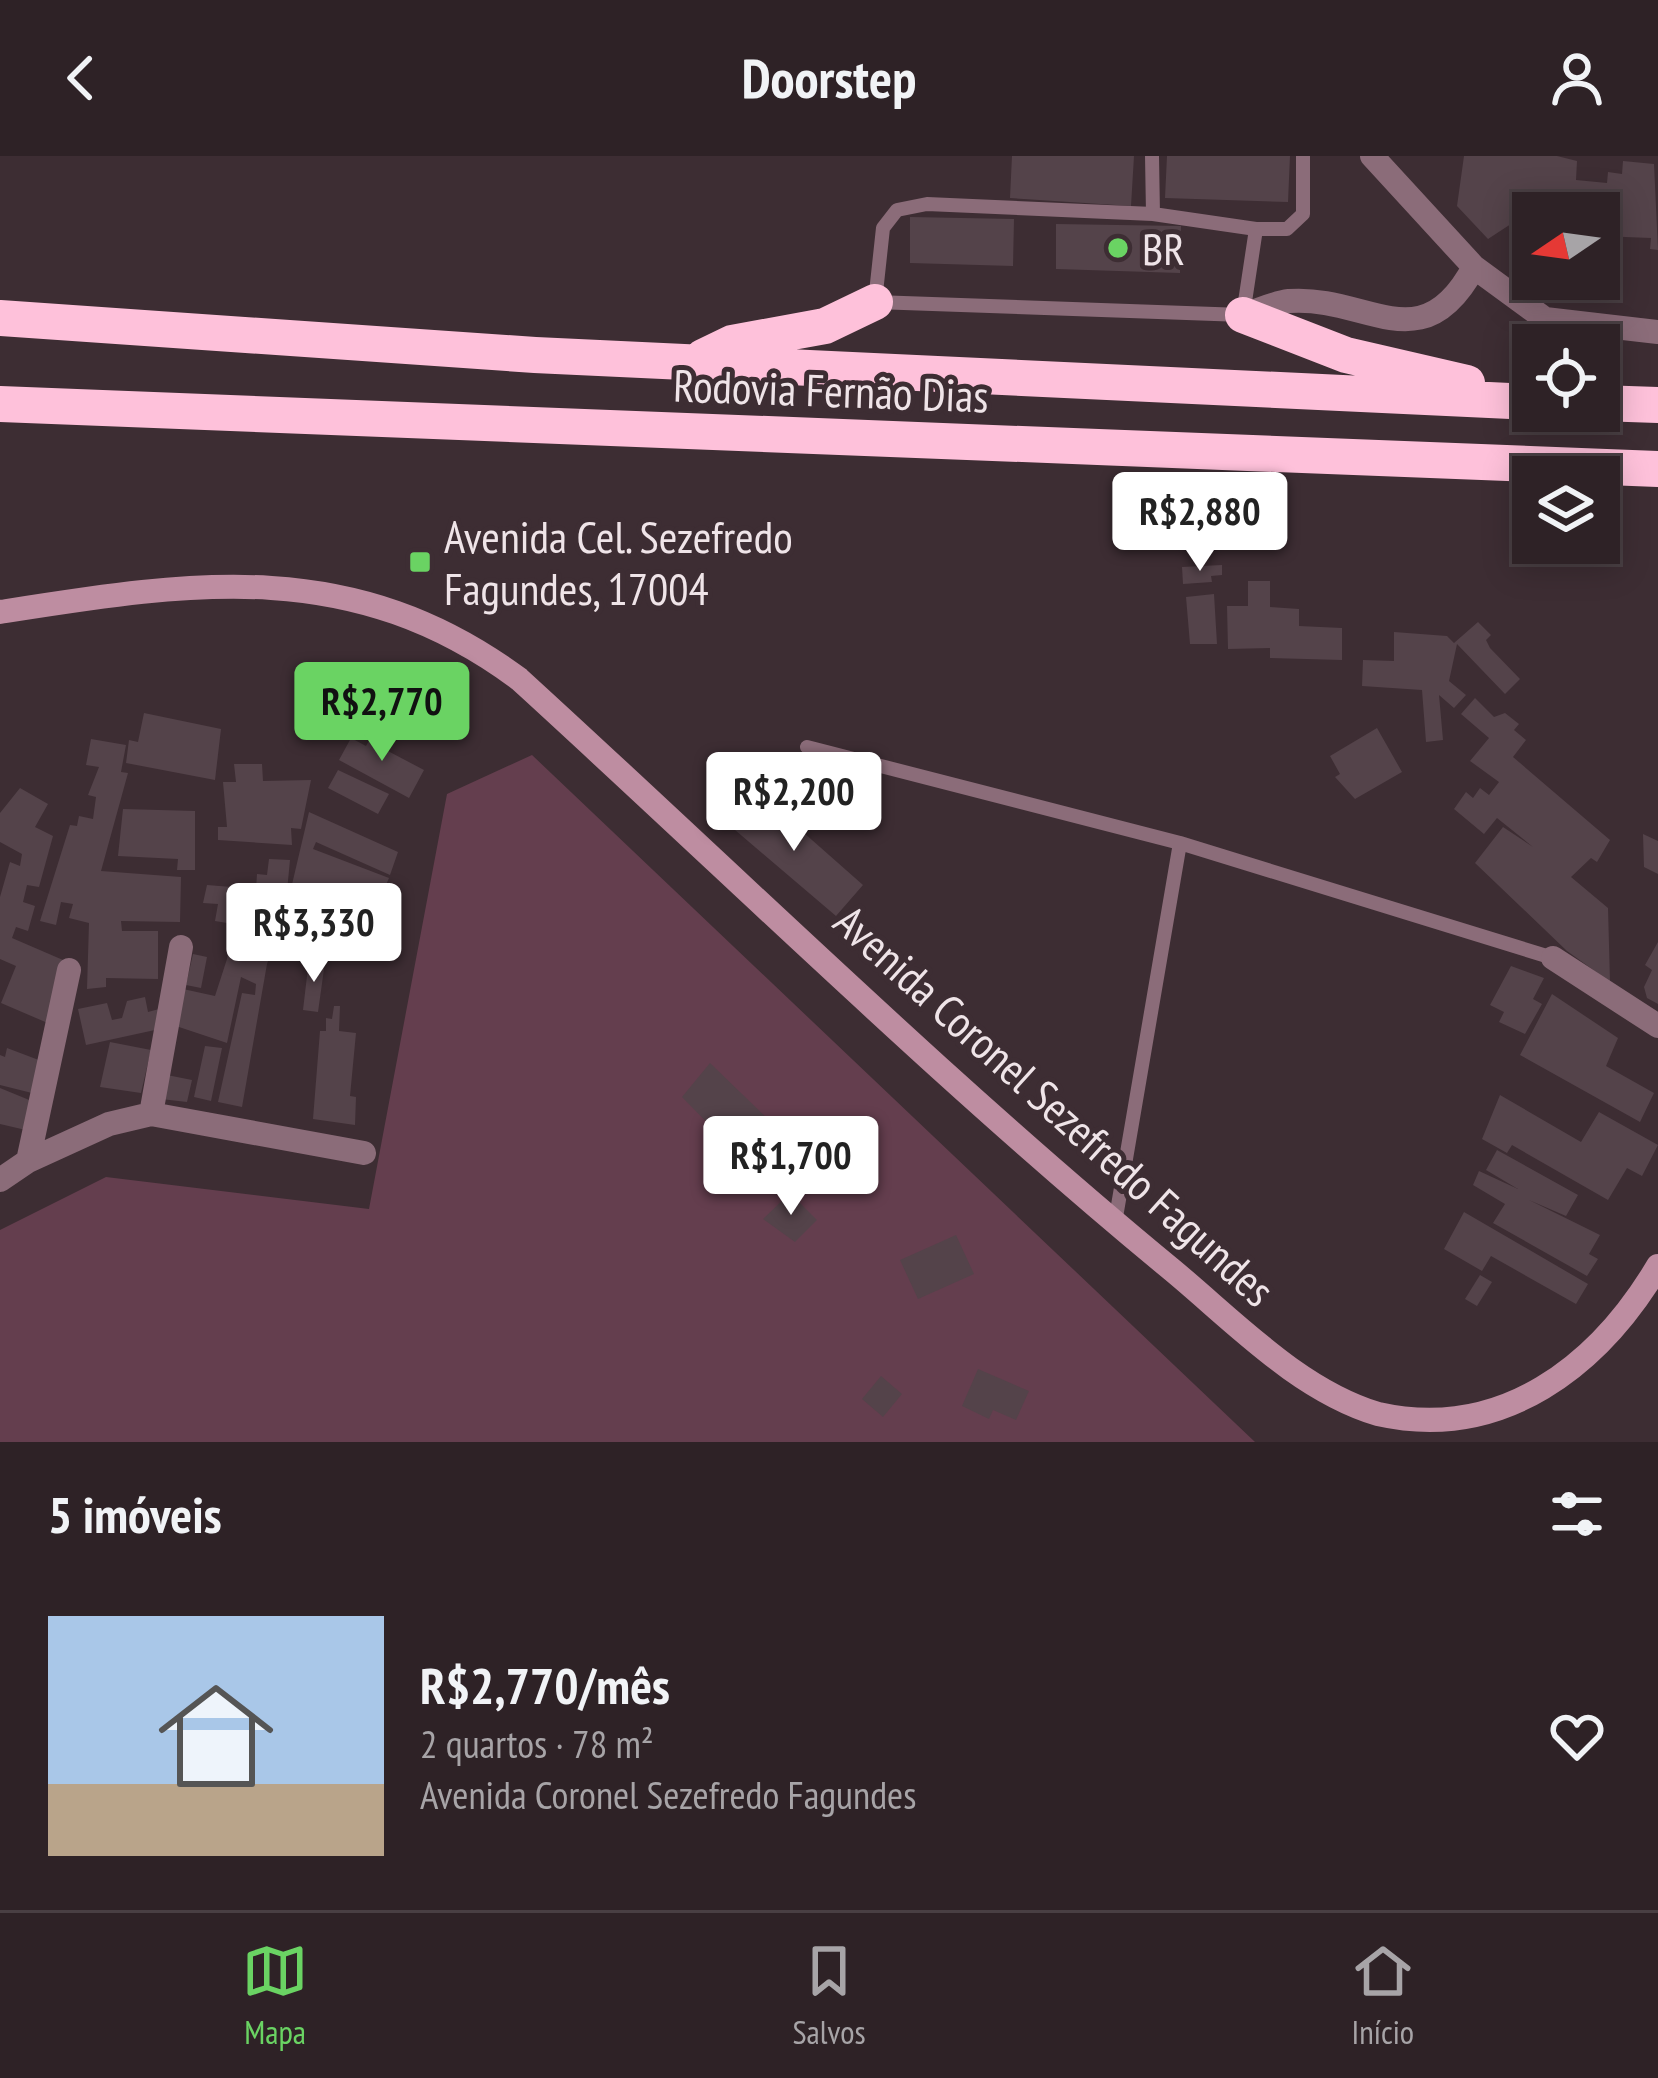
<!DOCTYPE html>
<html lang="pt">
<head>
<meta charset="utf-8">
<style>
	body { margin:0; font-family:"PT Sans Narrow",sans-serif; background:#3a2f32; color:#f1f3f6; height:100vh; display:flex; flex-direction:column; font-size:45px; white-space:nowrap }
	* { box-sizing:border-box; margin:0 }
	p { font-size:39px; color:#a7a4a7 }
	.icon { flex:none; width:66px; height:66px; fill:none; stroke:currentColor; stroke-width:2; stroke-linecap:round; stroke-linejoin:round }
	.map { position:relative; height:1286px; overflow:hidden }
	.drawer { display:flex; flex-direction:column; background:#2e2226; flex:1 }
	.drawer>* { flex:none }
	.needle { width:78px; rotate:257deg }
	.controls { position:absolute; left:1512px; top:36px; display:grid; gap:24px }
	.controls a { display:grid; place-items:center; width:108px; height:108px; border-radius:0px; background:#2e2226; box-shadow:0 6px 30px #0003,0 0 0 3px #493f43; font-size:60px }
	.price { position:absolute; translate:-50% -102px; padding:0 27px; border-radius:12px; background:#fff; color:#222; font-size:39px; line-height:78px; filter:drop-shadow(0 3px 6px #0008) }
	.price::after { content:''; position:absolute; left:50%; top:72px; width:36px; height:27px; margin-left:-18px; background:inherit; clip-path:polygon(0 0,100% 0,50% 100%) }
	.price.on { background:#6ad363; color:#111 }
	ul { padding:0; list-style:none }
	li { display:flex; align-items:center; gap:36px; height:300px; padding:0 48px }
	li+li { border-top:3px solid #493f43 }
	li span { display:grid; place-items:center; flex:none; width:336px; height:240px; border-radius:0px; color:#555 }
	li>.icon { margin-inline-start:auto }
	span .icon { width:144px; height:144px; fill:#fffc; stroke-width:1 }
	li b { font-size:51px }
	h2 { display:flex; justify-content:space-between; align-items:center; height:144px; padding:0 48px; font-size:51px }
	header { display:flex; justify-content:space-between; align-items:center; height:156px; padding:0 48px; background:#2e2226; font-size:54px; font-weight:600 }
	.dock { display:flex; justify-content:space-around; align-items:center; height:168px; border-top:3px solid #493f43; background:#2e2226; font-size:33px; color:#a7a4a7 }
	.dock a { display:grid; justify-items:center; gap:6px }
	.dock .on { color:#6ad363 }
	.map>svg:first-child { display:block }
	.green { fill:#643e4e }
	.building { fill:#54434a }
	.lines { fill:none; stroke-linecap:round; stroke-linejoin:round }
	.lane { stroke:#8b6c79; stroke-width:14 }
	.street { stroke:#8b6c79; stroke-width:24 }
	.secondary { stroke:#be8da1; stroke-width:24 }
	.highway { stroke:#fec1da; stroke-width:36 }
	.poi-dot { fill:#6ad363; stroke:#3d2d33; stroke-width:4.5 }
	.labels { text-anchor:middle; dominant-baseline:central; stroke-width:10; stroke-linejoin:round; paint-order:stroke }
	.poi-label { font-size:45px; fill:#efe4e8; stroke:#3d2d33; text-anchor:start }
	.street-label { font-size:45px; fill:#efe4e8; stroke:#3d2d33 }
</style>
</head>
<body>
<header><svg class="icon" aria-label="back" viewBox="0 0 24 24"><path d="M15 5l-7 7 7 7"/></svg>Doorstep<svg class="icon" aria-label="person" viewBox="0 0 24 24"><circle cx="12" cy="8" r="4"/><path d="M4 21q1-7 8-7t8 7"/></svg></header>
<div class="map">
<svg width="1658" height="1286" viewBox="0 0 1658 1286">
	<rect width="100%" height="100%" fill="#3d2d33"/>
	<path class="green" d="M532 599 1255 1286H0V1074L106 1021 369 1053 447 638Z"/>
	<path class="building" d="M1012 0H1134L1131 50 1010 42Z
		M1167 0H1290L1288 46 1165 42Z
		M1464 0H1557L1577 5 1576 24 1607 27 1608 16 1622 18 1623 5 1654 8 1658 94 1650 93 1651 82 1599 80V57H1533V68L1514 66 1488 83 1457 50Z
		M910 61 1014 63 1013 110 910 107Z
		M1056 68 1181 70 1180 117 1056 113Z
		M1222 409V419L1211 420 1212 426 1183 428 1182 411Z
		M1248 425H1270V451L1299 453V470L1342 472V504L1270 502V492L1228 493 1227 450H1248Z
		M1214 438 1217 488H1190L1186 441Z
		M1478 466 1491 479 1486 484 1490 492 1520 523 1505 538 1457 488 1449 525 1466 539 1454 552 1439 539 1443 584 1426 586 1422 534 1362 530 1363 504 1394 505V476L1447 480 1454 487Z
		M1475 542 1494 561 1505 557 1519 568 1514 574 1526 584 1513 601 1610 684 1597 706 1591 702 1571 721 1608 752 1610 826 1567 795 1475 707 1503 671 1533 691 1497 662 1484 678 1454 653 1466 636 1473 642 1480 632 1489 639 1499 626 1470 605 1489 582 1461 558Z
		M144 557 221 573 215 624 126 607 129 584 138 586Z
		M1377 572 1402 616 1355 643 1335 621 1340 618 1330 600Z
		M375 574 392 583 386 594 424 614 409 642 339 604 351 582 366 590Z
		M91 583 126 589 121 616 128 617 101 715 181 721 180 766 121 765 122 775H158V823L106 822V831L87 833 89 767 69 762 73 748 61 746 56 769 40 765 70 669 77 670 79 660 93 663 96 641 88 639 99 611 86 609Z
		M234 608H262L263 625 311 624 301 673 291 672 292 689 218 684V671H227L223 626H236Z
		M338 614 389 638 378 658 328 632Z
		M20 632 48 648 35 671 53 680 39 731 27 729 23 746 35 750 28 775 16 771 12 782 63 804 50 868 1 847 16 810 0 803V741L10 706 20 710 22 698 0 686V657Z
		M742 635 791 675 795 669 863 729 836 760 721 662Z
		M123 653 195 655V714H177L178 703 118 700Z
		M309 656 398 696 390 719 316 686 313 693 389 722 368 770 290 737Z
		M1643 678 1658 685V718L1644 711Z
		M269 703 290 704 285 756 267 808 242 951 218 946 242 837 255 839 256 828 241 821 227 887 176 870 183 833 215 840 227 803 233 768 215 765 218 748 203 747 207 729 256 733 257 718 267 719Z
		M1658 786V848L1647 842 1644 831 1652 814 1645 809Z
		M193 798 207 801 201 832 186 829Z
		M309 803 325 806 318 856 303 854Z
		M1511 810 1544 822 1533 843 1542 848 1525 878 1499 866 1504 856 1490 849Z
		M1552 838 1618 882 1606 910 1654 937 1640 966 1520 899Z
		M145 841 148 856 159 853 155 874 86 889 78 853 107 847 112 864 122 862 127 845Z
		M334 850H340L339 875 356 877 350 940 356 941 355 969 313 963 320 875H326V862L332 863Z
		M110 886 151 894 141 937 100 931Z
		M205 890 222 892 211 945 194 941Z
		M7 892 44 906 36 938 0 929V899L5 901Z
		M710 907 805 999 773 1034 682 941Z
		M167 919 192 924 187 946 161 943Z
		M0 932 39 948 30 975 0 968Z
		M1500 939 1581 986 1599 956 1658 989 1642 1020 1627 1012 1608 1044 1512 989 1507 997 1482 983Z
		M1497 994 1578 1039 1566 1060 1529 1044 1600 1079 1589 1098 1598 1103 1587 1120 1493 1067 1505 1048 1473 1029 1479 1015 1518 1033 1486 1014Z
		M790 1037 817 1064 795 1086 763 1063Z
		M1464 1056 1588 1128 1576 1148 1491 1100 1482 1115 1444 1093Z
		M956 1079 974 1118 918 1143 900 1104Z
		M1480 1119 1492 1126 1477 1150 1465 1143Z
		M978 1213 1029 1235 1016 1264 993 1254 989 1263 962 1250Z
		M881 1220 902 1238 883 1261 862 1243Z"/>
	<g class="lines">
		<path class="lane" d="M1152 0 1153 58 927 48 897 54 883 72 875 146 1243 159 1256 73H1287L1303 58V0
			M1153 58 1256 73
			M807 591 1180 687 1553 802
			M1115 1067 1180 687"/>
		<path class="street" d="M1474 111 1545 163 1658 176
			M1243 159C1257 155 1273 147 1289 145 1367 139 1422 208 1474 111L1372 0
			M1553 802 1658 870
			M151 958 181 791
			M28 1005 69 814
			M0 1024 28 1005 109 968 151 958 364 997"/>
		<path class="secondary" d="M0 456C191 426 352 399 519 523 735 720 945 927 1171 1113 1234 1165 1298 1234 1378 1258 1503 1286 1599 1209 1658 1110"/>
		<path class="highway" d="M1243 159 1346 199 1467 227
			M0 162 535 199 1533 246
			M703 201 732 187 825 170 875 146
			M1599 247 1658 249
			M0 248 1658 313"/>
	</g>
	<g class="poi-dot">
		<circle cx="1118" cy="92" r="12"/>
		<rect x="408" y="394" width="24" height="24" rx="6"/>
	</g>
	<g class="labels">
		<g class="poi-label">
			<text x="1142" y="92">BR</text>
			<text x="444" y="380">Avenida Cel. Sezefredo<tspan x="444" dy="52">Fagundes, 17004</tspan></text>
		</g>
		<g class="street-label">
			<text transform="translate(831 234) rotate(2)">Rodovia Fernão Dias</text>
			<text transform="translate(1055 949) rotate(42)">Avenida Coronel Sezefredo Fagundes</text>
		</g>
	</g>
</svg>
<div class="controls">
<a><svg class="needle" viewBox="-14 -14 28 28"><path d="M0-13l5 13h-10z" fill="#e53935"/><path d="M0 13l5-13h-10z" fill="#a7a4a7"/></svg></a>
<a><svg class="icon" aria-label="locate" viewBox="0 0 24 24"><circle cx="12" cy="12" r="6"/><path d="M12 2v4M12 18v4M2 12h4M18 12h4"/></svg></a>
<a><svg class="icon" aria-label="layers" viewBox="0 0 24 24"><path d="M12 4l9 5-9 5-9-5zM3 14l9 5 9-5"/></svg></a>
</div>
<b class="price" style="left:1200px;top:418px">R$2,880</b>
<b class="price on" style="left:382px;top:608px">R$2,770</b>
<b class="price" style="left:794px;top:698px">R$2,200</b>
<b class="price" style="left:314px;top:829px">R$3,330</b>
<b class="price" style="left:791px;top:1062px">R$1,700</b>
</div>
<section class="drawer">
<h2>5 imóveis<svg class="icon" aria-label="filters" viewBox="0 0 24 24"><path d="M4 7h16M4 17h16"/><circle cx="9" cy="7" r="2"/><circle cx="15" cy="17" r="2"/></svg></h2>
<ul>
<li><span style="background:linear-gradient(#a9c7e8 70%,#b9a48a 0)"><svg class="icon" aria-label="home" viewBox="0 0 24 24"><path d="M3 11l9-7 9 7M6 9v11h12V9"/></svg></span><div><b>R$2,770/mês</b><p>2 quartos · 78 m²</p><p>Avenida Coronel Sezefredo Fagundes</p></div><svg class="icon" aria-label="heart" viewBox="0 0 24 24"><path d="M12 20l-8-8c-3-5 5-10 8-4 3-6 11-1 8 4z"/></svg></li>
</ul>
</section>
<nav class="dock">
<a class="on"><svg class="icon" aria-label="map" viewBox="0 0 24 24"><path d="M3 6l6-2 6 2 6-2v14l-6 2-6-2-6 2zM9 4v14M15 6v14"/></svg>Mapa</a>
<a><svg class="icon" aria-label="saved" viewBox="0 0 24 24"><path d="M7 4h10v16l-5-4-5 4z"/></svg>Salvos</a>
<a><svg class="icon" aria-label="home" viewBox="0 0 24 24"><path d="M3 11l9-7 9 7M6 9v11h12V9"/></svg>Início</a>
</nav>
</body>
</html>
